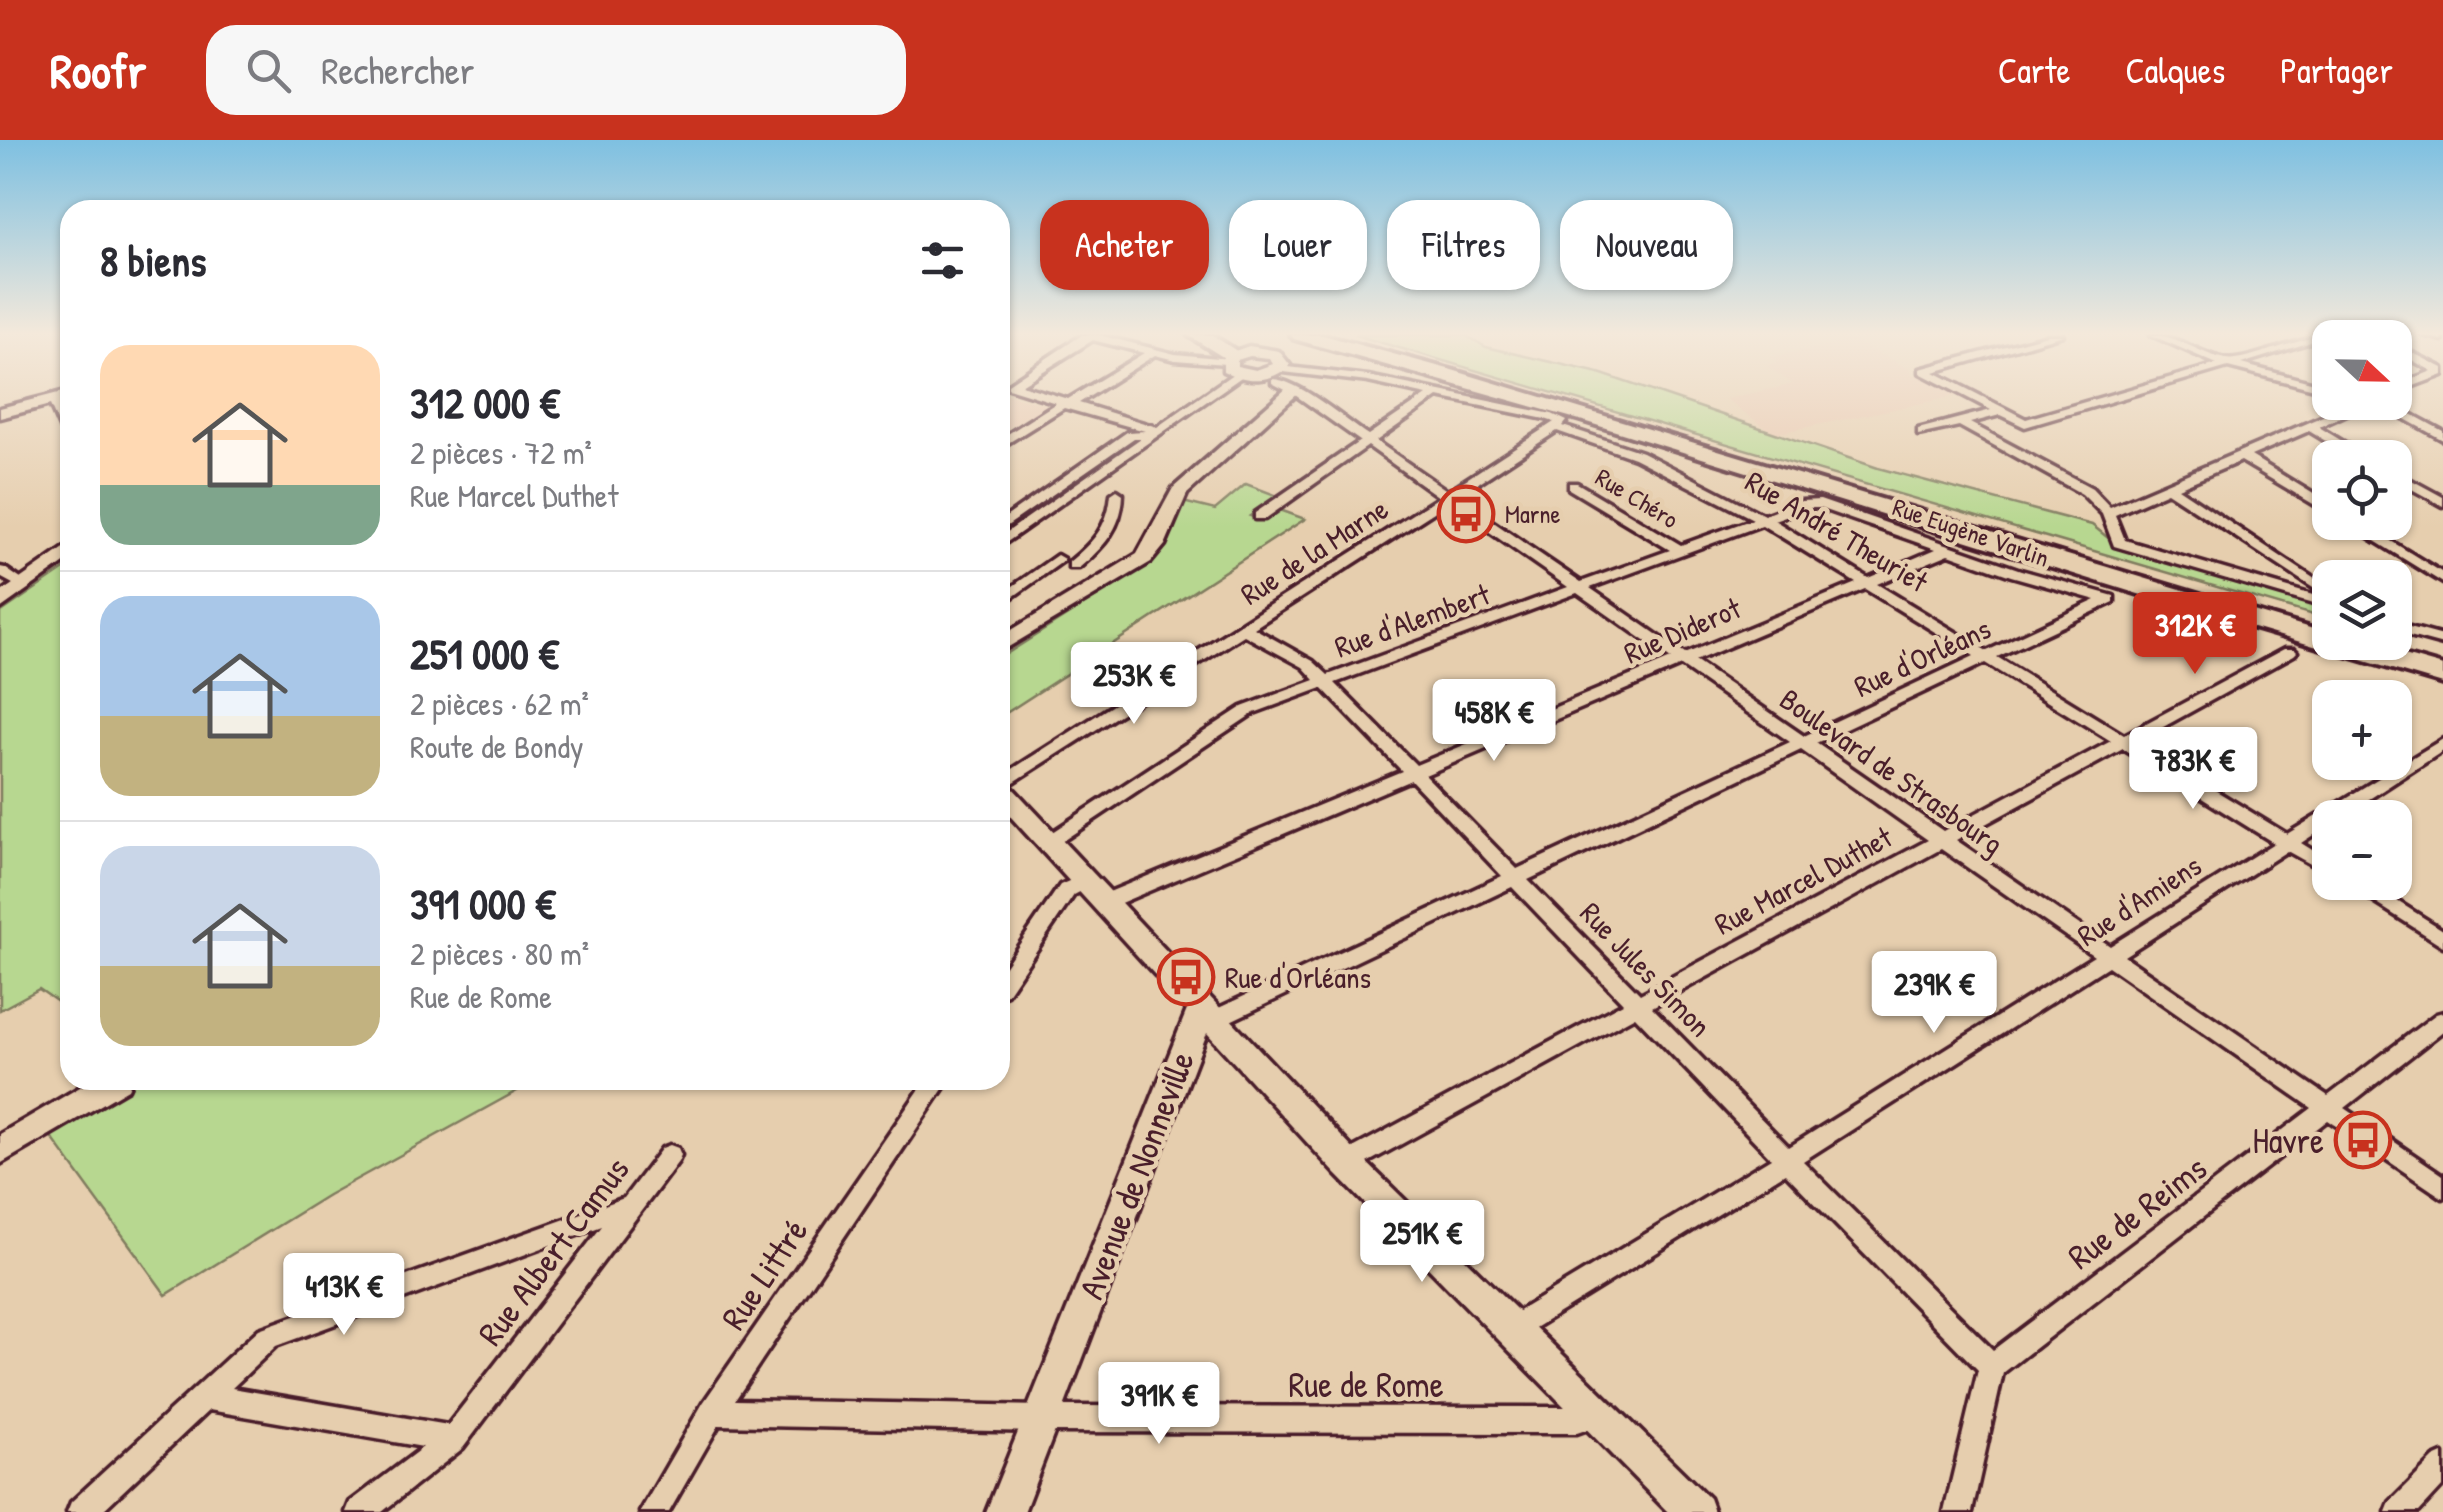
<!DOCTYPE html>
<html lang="fr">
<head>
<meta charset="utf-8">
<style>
	body { margin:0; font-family:"Patrick Hand",sans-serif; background:#f7f7f7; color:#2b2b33; height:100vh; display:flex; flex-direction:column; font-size:38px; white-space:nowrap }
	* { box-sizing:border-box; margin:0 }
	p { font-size:32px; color:#7c7c81 }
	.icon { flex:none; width:55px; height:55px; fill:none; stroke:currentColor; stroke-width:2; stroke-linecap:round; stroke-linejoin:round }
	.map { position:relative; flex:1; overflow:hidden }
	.side { position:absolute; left:60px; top:60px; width:950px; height:890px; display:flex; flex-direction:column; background:#fff; border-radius:30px; box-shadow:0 2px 8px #0004 }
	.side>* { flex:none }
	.guide { position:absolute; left:1040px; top:60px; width:950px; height:90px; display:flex; gap:20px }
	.needle { width:65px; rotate:112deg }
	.tools { position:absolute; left:2312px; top:180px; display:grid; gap:20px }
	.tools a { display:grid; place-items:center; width:100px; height:100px; border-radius:20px; background:#fff; box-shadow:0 2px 8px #0004; font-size:50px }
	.price { position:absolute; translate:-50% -85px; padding:0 22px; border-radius:10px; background:#fff; color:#222; font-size:32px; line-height:65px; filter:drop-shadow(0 2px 5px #0008) }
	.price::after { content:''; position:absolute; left:50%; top:60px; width:30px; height:22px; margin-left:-15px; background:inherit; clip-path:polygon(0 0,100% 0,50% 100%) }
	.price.current { background:#c8321e; color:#fff }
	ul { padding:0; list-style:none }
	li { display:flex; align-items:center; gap:30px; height:250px; padding:0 40px }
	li+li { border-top:2px solid #e1e1e2 }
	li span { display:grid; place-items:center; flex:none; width:280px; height:200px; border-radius:30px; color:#555 }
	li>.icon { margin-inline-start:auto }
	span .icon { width:120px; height:120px; fill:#fffc; stroke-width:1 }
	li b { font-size:42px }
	h2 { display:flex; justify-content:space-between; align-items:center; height:120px; padding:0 40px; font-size:42px }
	.pill { padding:0 35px; border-radius:30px; background:#fff; box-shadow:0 2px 8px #0004; font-size:35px; line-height:90px }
	.pill.current { background:#c8321e; color:#fff }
	header { display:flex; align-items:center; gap:60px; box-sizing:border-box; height:140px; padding:0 50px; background:#c8321e; color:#fff }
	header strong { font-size:48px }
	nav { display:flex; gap:55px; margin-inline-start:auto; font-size:35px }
	.search { width:700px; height:90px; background:#f7f7f7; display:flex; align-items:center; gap:25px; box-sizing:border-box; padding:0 35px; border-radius:30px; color:#7c7c81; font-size:38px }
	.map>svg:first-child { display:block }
	.built { fill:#e8c6ac }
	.green { fill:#b7d790; stroke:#807b5e; stroke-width:2.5 }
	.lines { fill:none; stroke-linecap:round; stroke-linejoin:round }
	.street-casing { stroke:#4a1f2b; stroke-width:7 }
	.secondary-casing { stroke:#4a1f2b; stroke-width:7 }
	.highway-casing { stroke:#4a1f2b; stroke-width:8 }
	.street { fill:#e6ceae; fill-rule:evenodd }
	.secondary { fill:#e6ceae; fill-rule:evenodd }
	.highway { fill:#e6ceae; fill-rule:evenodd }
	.labels { text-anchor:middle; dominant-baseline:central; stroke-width:9; stroke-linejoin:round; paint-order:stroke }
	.far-street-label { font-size:25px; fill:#4a1f2b; stroke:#e6ceae }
	.far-poi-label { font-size:25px; fill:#4a1f2b; stroke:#e6ceae; text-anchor:start }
	.street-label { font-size:30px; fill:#4a1f2b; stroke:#e6ceae }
	.poi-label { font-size:30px; fill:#4a1f2b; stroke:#e6ceae; text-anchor:start }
	.near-poi-label { font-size:35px; fill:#4a1f2b; stroke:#e6ceae; text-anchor:end }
	.near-street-label { font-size:35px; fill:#4a1f2b; stroke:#e6ceae }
</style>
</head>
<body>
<header>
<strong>Roofr</strong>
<div class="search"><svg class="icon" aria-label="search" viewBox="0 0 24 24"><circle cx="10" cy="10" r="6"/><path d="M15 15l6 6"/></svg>Rechercher</div>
<nav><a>Carte</a><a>Calques</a><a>Partager</a></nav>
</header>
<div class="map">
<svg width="2443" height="1372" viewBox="0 0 2443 1372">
	<rect width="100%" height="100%" fill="#e6ceae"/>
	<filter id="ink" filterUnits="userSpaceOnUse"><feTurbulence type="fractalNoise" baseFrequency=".01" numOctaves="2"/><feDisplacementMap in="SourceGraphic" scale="20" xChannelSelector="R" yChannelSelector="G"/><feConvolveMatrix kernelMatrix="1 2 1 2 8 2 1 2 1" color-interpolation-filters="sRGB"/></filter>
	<g filter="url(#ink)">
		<path class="built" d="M1853 200 1909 229 1913 235 1926 236 1961 255 1774 294 1726 259 1793 244 1767 226 1777 221 1771 217Z
			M1000 253 1045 264 1048 269 1035 278 1028 276 1000 293Z"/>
		<path class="green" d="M1355 195H1465L1486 207 1599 233 1878 328 2092 385 2117 405 2330 468V480Z
			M1246 344 1278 356 1250 376 1263 381 1280 370 1305 379 1000 577V518L1154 420 1173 392 1183 362 1215 370Z
			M70 425V864L65 867 39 849 0 870V473Z
			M133 940H537L328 1055 166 1155 47 991Z"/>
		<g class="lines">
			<g class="street-casing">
				<path id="street" d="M1082 195H1099L1175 214 1230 219 1231 221 1226 224 1175 220 1155 215 1079 263 1157 287 1237 231 1247 233 1000 407V397L1141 298H1134L1000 391V381L1127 292 1145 291 1064 268 1000 308V299L1056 263 1008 248V244ZM1093 200 1144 213 1068 259 1021 245Z
					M2047 195H2063L1934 232 2026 279 2217 224 2151 195C2178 195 2199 214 2226 219 2245 223 2303 195 2333 195L2241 224 2330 247V253L2228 227 2025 287 2000 275 1970 283 2092 348 2110 367 2356 262H2372L2319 287 2370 318H2354L2309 291 2251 316 2330 364V374L2241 321 2178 348 2330 449V459L2167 352 2115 375 2125 400 2330 460V469L2114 406 2102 374 2082 354 1959 286 1918 295V289L1991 270 1920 233V229Z
					M2367 195H2379L2382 198H2369Z
					M2395 204 2443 228V235L2395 253V246L2432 231 2395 211Z
					M1279 226 1368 236 1552 274 1567 281 1563 286 1642 312 1764 375 1801 361 1820 360 2021 430 2114 456V462L1997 517 2124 595 2284 509H2294L2297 512 2294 515 2136 602 2287 694 2443 599V611L2340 678H2330V684L2301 703 2330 721V735L2287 711 2124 816 2328 956 2436 874 2443 872V891L2345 968 2443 1035V1058L2328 980 2003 1233 1972 1372H1944L1978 1230 1785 1033 1520 1197 1511 1201 1502 1197 1499 1189 1502 1181 1771 1018 1635 876 1354 1030 1346 1033 1338 1030 1335 1023 1338 1016 1623 863 1512 747 1222 885 1215 887 1208 885 1205 879 1208 873 1502 736 1411 640 1111 767H1097L1095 762 1097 757 1402 631 1322 548 1254 573 1055 706H1043L1040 702 1043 698 1242 567 1315 540 1303 527 1244 495 1000 651V637L1439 357 1368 306 1265 379H1255V373L1360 301 1295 255 1272 243V239C1298 239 1345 280 1368 295L1427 255 1368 242 1275 231V227ZM1438 257 1545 279 1554 282 1448 351 1376 301ZM1557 291 1634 318 1753 379 1681 405 1577 343H1569V349L1670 410 1581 442 1457 357ZM1448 363 1568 447 1328 535 1313 521 1254 488ZM1808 368H1819L1936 409 1868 438 1774 380ZM1762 385 1856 443 1685 514 1590 448ZM1949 414 2011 436 2096 460 1987 511 1877 444ZM1865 449 1974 516 1804 596 1695 521ZM1577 453 1671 519 1416 625 1335 543ZM1985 523 2111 601 1943 691 1816 603ZM1681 526 1790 602 1517 729 1425 635ZM2123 609 2274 703 2110 806 1956 700ZM1801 610 1928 700 1640 854 1528 740ZM1941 709 2094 816 1789 1007 1652 867ZM2108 826 2312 968 1993 1210 1803 1021Z
					M2374 262H2389L2443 291V300Z
					M2395 331 2443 357V366L2395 340Z
					M1117 350 1123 354C1122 388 1104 407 1079 428H1069V422C1093 402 1108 387 1111 354Z
					M2344 382H2360L2443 433V443Z
					M1057 415 1064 419 1062 422 1000 466V455Z
					M0 427 5 428 31 446 24 450 0 437Z
					M2395 483 2443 496V505L2395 492Z
					M1085 734 1091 736 1094 741 1091 746 1074 755 1007 854 1000 857V833L1060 745Z
					M2343 742H2367L2443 790V806Z
					M926 940H949L735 1260 1041 1266 1577 1267 1599 1260 1608 1264 1612 1273 1608 1282 1577 1293 1041 1292 719 1285 669 1372H640L703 1263Z
					M670 1005 678 1008 681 1015 678 1022 463 1308 382 1372H346L350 1362 423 1307 209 1270 101 1372H67L71 1362 259 1189 624 1058 662 1008ZM602 1086 448 1285 232 1248 276 1206Z
					M2443 1314V1346L2419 1372H2386L2390 1362 2434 1318Z"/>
			</g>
			<g class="secondary-casing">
				<path id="secondary" d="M2423 195H2443V200Z
					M1249 206 1279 211 1290 225C1271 244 1246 242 1223 231V215ZM1250 216 1269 218 1273 224 1256 230 1237 226V220Z
					M1288 247 1302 250 1187 354 1165 405 1151 422 1000 512V497L1137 414 1173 348Z
					M70 250V260L64 261 70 273V295L61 290 50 265 0 278V268Z
					M70 404V419L0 469V453Z
					M1000 642 1009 644 1357 1013 1709 1358 1714 1372H1668L1335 1033 1207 893 1024 1372H986L1187 870 1000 665Z
					M92 940H132L128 949 0 1024V994Z"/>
			</g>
			<g class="highway-casing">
				<path id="highway" d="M1188 195H1212L1243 215 1240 219H1226Z
					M1291 195H1323L1452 230 2330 494V502H2359L2443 526V544L2148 457 1580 280 1294 199Z"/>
			</g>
			<use href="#street" class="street"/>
			<use href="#secondary" class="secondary"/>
			<use href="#highway" class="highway"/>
		</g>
	</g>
	<linearGradient id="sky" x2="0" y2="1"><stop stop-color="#7ec0e1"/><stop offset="0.5" stop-color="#f4e9db"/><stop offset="1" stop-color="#f4e9db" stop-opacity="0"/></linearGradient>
	<rect width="2443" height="387" fill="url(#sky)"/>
	<defs>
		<g id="bus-ring" transform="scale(2.875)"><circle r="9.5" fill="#e6ceae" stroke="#c8321e" stroke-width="1.5"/><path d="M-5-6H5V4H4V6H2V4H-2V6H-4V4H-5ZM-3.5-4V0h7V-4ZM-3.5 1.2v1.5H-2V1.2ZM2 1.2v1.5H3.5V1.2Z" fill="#c8321e"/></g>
	</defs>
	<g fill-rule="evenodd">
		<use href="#bus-ring" x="1466" y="374"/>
		<use href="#bus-ring" x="1186" y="837"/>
		<use href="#bus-ring" x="2363" y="1000"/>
	</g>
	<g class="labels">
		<g class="far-street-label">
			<text transform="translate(1637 358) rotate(31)">Rue Chéro</text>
			<text transform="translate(1971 392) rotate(19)">Rue Eugène Varlin</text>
		</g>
		<g class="far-poi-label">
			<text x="1505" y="374">Marne</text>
		</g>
		<g class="street-label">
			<text transform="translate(1837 391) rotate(31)">Rue André Theuriet</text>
			<text transform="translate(1314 411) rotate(-33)">Rue de la Marne</text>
			<text transform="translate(1412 480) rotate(-20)">Rue d'Alembert</text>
			<text transform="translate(1682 490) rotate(-23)">Rue Diderot</text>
			<text transform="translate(1922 517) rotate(-25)">Rue d'Orléans</text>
			<text transform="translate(1892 631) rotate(35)">Boulevard de Strasbourg</text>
			<text transform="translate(1803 740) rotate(-28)">Rue Marcel Duthet</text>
			<text transform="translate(2139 760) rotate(-33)">Rue d'Amiens</text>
			<text transform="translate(1646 829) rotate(46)">Rue Jules Simon</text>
		</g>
		<g class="poi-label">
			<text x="1225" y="837">Rue d'Orléans</text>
		</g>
		<g class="near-poi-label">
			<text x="2324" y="1000">Havre</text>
		</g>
		<g class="near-street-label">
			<text transform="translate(1136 1035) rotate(-69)">Avenue de Nonneville</text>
			<text transform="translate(2137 1072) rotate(-37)">Rue de Reims</text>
			<text transform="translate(553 1111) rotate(-53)">Rue Albert Camus</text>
			<text transform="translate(764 1134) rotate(-56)">Rue Littré</text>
			<text x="1366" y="1244">Rue de Rome</text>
		</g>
	</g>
</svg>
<div class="tools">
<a><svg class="needle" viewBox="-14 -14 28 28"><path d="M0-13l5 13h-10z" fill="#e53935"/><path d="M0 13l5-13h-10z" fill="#7c7c81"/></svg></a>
<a><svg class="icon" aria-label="locate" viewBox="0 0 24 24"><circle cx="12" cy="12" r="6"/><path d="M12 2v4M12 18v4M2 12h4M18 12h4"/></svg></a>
<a><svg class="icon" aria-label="layers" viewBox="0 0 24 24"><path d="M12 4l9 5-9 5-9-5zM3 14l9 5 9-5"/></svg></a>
<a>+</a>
<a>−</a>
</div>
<b class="price current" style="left:2195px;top:537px">312K €</b>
<b class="price" style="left:1134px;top:587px">253K €</b>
<b class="price" style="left:1494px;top:624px">458K €</b>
<b class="price" style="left:2193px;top:672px">783K €</b>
<b class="price" style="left:1934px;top:896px">239K €</b>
<b class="price" style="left:1422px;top:1145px">251K €</b>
<b class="price" style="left:344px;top:1198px">413K €</b>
<b class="price" style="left:1159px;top:1307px">391K €</b>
<div class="guide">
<a class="pill current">Acheter</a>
<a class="pill">Louer</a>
<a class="pill">Filtres</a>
<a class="pill">Nouveau</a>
</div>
<section class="side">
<h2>8 biens<svg class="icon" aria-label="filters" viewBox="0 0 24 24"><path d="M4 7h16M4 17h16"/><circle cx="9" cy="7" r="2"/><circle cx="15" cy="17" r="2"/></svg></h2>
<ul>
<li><span style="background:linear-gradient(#ffd9b3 70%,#7fa58c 0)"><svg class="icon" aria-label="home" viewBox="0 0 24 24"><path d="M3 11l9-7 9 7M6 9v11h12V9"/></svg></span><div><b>312 000 €</b><p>2 pièces · 72 m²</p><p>Rue Marcel Duthet</p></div></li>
<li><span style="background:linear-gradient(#a9c7e8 60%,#c2b280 0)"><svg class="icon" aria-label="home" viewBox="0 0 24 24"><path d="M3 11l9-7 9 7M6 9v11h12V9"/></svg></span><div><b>251 000 €</b><p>2 pièces · 62 m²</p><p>Route de Bondy</p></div></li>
<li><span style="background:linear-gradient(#c9d6e8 60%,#c2b280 0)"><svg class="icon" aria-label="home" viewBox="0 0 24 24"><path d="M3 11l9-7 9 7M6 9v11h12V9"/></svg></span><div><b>391 000 €</b><p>2 pièces · 80 m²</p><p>Rue de Rome</p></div></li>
</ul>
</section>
</div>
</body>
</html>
